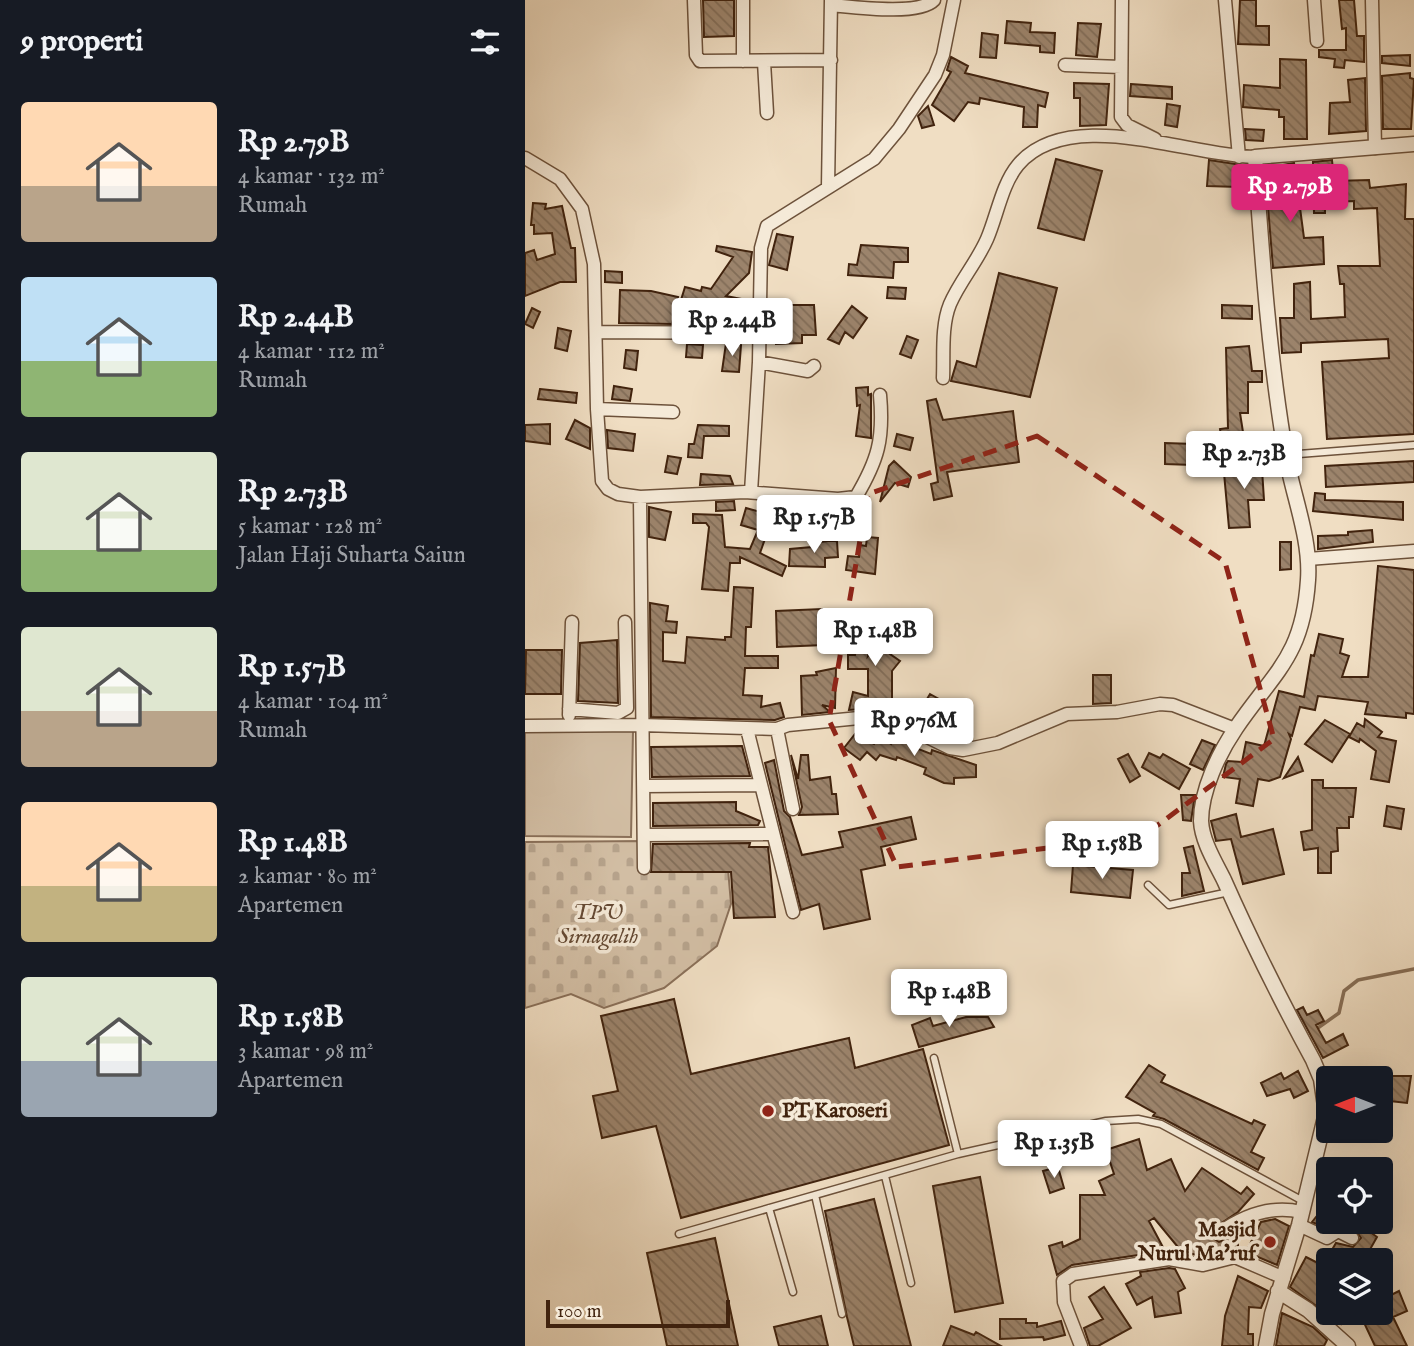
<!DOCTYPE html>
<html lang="id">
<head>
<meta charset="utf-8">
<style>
	body { margin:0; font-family:"IM FELL English",serif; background:#20242c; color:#f1f3f6; height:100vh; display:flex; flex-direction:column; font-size:26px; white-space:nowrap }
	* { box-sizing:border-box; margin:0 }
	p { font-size:23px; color:#9ea1a6 }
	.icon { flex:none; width:38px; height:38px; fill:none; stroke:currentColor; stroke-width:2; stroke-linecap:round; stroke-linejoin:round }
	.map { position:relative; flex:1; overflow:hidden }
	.details { display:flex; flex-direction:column; background:#171b24; width:525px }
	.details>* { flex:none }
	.needle { width:46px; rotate:270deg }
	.fabs { position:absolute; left:791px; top:1066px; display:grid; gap:14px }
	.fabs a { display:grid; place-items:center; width:77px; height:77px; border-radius:7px; background:#171b24; box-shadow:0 7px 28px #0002; font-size:35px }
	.scale { position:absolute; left:21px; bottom:18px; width:184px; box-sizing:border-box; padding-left:7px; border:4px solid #41230e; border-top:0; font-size:19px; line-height:24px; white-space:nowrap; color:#41230e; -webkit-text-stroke:5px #f5ead8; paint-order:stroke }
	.price { position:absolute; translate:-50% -60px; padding:0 16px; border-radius:7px; background:#fff; color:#222; font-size:23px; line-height:46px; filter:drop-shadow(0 2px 4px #0008) }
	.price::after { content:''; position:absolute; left:50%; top:42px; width:21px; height:16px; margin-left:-10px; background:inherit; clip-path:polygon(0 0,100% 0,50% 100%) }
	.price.active { background:#db2777; color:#fff }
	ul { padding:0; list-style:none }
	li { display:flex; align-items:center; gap:21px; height:175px; padding:0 21px }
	li span { display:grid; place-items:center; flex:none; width:196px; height:140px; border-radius:7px; color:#555 }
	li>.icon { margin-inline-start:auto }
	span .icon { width:84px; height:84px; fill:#fffc; stroke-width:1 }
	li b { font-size:30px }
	h2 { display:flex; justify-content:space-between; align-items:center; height:84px; padding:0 21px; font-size:30px }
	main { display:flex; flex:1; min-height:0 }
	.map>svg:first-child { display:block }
	.cemetery { fill:url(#cemetery-stones); stroke:#8a7059; stroke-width:2 }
	.garden { fill:#d2bea4; stroke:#8a7059; stroke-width:2 }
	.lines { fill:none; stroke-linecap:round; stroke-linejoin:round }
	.stream { stroke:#866d55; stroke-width:3.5 }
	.building { fill:url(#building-back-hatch); stroke:#41230e; stroke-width:2 }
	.service-casing { stroke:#6d523b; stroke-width:9 }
	.minor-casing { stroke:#6d523b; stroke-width:15 }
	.tertiary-casing { stroke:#6d523b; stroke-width:17 }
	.service { stroke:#f5ead8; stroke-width:6 }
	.minor { stroke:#f5ead8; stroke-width:12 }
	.tertiary { stroke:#f5ead8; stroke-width:14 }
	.marked { fill:none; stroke:#8f2418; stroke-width:5; stroke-dasharray:14 9; stroke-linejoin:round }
	.poi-dot { fill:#8f2418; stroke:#f5ead8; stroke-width:2.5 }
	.labels { text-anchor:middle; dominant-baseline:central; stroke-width:7; stroke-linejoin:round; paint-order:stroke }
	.park-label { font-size:21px; font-style:italic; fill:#654a34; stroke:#f5ead8 }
	.poi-label { font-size:21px; font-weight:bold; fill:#41230e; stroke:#f5ead8; text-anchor:start }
</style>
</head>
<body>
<main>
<section class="details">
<h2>9 properti<svg class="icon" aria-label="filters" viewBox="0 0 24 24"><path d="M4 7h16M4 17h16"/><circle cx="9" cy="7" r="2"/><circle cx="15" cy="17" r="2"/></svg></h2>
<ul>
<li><span style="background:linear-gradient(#ffd9b3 60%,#b9a48a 0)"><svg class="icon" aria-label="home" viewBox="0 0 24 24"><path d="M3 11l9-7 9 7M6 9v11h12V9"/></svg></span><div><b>Rp 2.79B</b><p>4 kamar · 132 m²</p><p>Rumah</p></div></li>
<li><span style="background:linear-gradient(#bfe0f5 60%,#8fb573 0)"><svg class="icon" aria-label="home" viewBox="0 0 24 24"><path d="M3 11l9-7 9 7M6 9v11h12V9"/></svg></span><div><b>Rp 2.44B</b><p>4 kamar · 112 m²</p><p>Rumah</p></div></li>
<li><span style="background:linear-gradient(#dfe7d0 70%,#8fb573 0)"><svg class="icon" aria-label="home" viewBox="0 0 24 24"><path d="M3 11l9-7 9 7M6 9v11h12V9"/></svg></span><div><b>Rp 2.73B</b><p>5 kamar · 128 m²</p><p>Jalan Haji Suharta Saiun</p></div></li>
<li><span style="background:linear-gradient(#dfe7d0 60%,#b9a48a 0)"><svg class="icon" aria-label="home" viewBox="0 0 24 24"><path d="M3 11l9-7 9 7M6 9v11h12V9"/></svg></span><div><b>Rp 1.57B</b><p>4 kamar · 104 m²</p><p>Rumah</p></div></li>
<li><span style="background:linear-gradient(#ffd9b3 60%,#c2b280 0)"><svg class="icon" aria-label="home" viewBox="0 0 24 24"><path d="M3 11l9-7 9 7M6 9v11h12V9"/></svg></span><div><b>Rp 1.48B</b><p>2 kamar · 80 m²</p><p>Apartemen</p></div></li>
<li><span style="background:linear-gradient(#dfe7d0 60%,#9aa5b1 0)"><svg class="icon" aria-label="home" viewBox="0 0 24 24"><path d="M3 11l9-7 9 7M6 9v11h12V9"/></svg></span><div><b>Rp 1.58B</b><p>3 kamar · 98 m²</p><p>Apartemen</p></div></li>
</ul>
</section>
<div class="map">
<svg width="889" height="1346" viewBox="0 0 889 1346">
	<defs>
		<pattern id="cemetery-stones" width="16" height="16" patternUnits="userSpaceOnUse" patternTransform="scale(1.75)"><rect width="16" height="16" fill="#d2bea4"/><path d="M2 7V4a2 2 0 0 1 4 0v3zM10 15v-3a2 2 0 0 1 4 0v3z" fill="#b6a38c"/></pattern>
		<pattern id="building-back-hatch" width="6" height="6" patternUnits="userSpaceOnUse" patternTransform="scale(1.75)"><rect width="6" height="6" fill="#9c846c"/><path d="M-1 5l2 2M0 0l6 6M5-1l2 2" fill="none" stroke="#816c57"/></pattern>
	</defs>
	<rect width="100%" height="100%" fill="#f0dec3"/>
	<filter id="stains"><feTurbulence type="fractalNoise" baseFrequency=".00286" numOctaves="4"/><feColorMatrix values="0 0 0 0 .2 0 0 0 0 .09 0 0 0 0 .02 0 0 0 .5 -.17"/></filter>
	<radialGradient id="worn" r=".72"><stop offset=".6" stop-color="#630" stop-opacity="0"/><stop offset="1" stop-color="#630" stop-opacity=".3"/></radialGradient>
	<path class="cemetery" d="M118 841V867L203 869 206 904 192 946 139 988 79 1008 46 994 0 1008V842Z"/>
	<path class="garden" d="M0 730 108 731 106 837 0 836Z"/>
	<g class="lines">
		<path class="stream" d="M790 1030 814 1013 819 991 833 980 889 969"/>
	</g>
	<path class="building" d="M178 0H209V36L179 37Z
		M715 0H731V26H744V45L713 44Z
		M814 0H829L832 36H839V62L820 60 819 68 809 67 810 59 794 57V50H821V28L817 29Z
		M482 21 506 23 505 32 530 33 529 53 515 52V46L480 43Z
		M553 23 576 24 572 57 551 55Z
		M457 33 473 35 471 58 455 57Z
		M885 55V66L857 63V56Z
		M426 57 443 66 440 73 523 93 520 107 513 105 512 127H498L499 107 455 98 454 104 443 102 429 121 407 105 426 72 422 70Z
		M755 59 781 60 782 139H759V117H754V110L718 107 719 85 755 88Z
		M885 73V78L889 79 886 129H858L857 76Z
		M840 78 841 131 804 134 805 103 825 102 823 80Z
		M549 83 584 84 581 125 555 126V98H549Z
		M606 84 647 87V99L605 96Z
		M642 104 655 106 652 127 640 125Z
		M403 106 409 125 397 128 393 116Z
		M720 129 739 130 738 141 721 140Z
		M531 159 577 171 559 240 513 228Z
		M684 160 717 165 714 187 682 186Z
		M807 160 809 181 844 180 845 188 881 184 880 219H889V434L802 439 797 362 864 358 863 339 776 343V352L757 353 755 318H769V284L785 282 786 319 820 317 819 284H815L813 266H855L852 208 829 209V201L800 202V213H789L788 162Z
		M769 163 779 238 798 237 799 264 748 268 741 182H754L752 166Z
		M8 203 21 204 20 209 37 206 46 248H50L51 282H35L0 296V253L9 250 12 260 30 254 27 233 9 234V225H6Z
		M252 234 268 237 262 270 244 265Z
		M336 245 383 248V262H369L368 278 323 275 324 264 332 265Z
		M192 246 227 252 224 273 201 296 222 300 217 323H203L204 313 186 305 184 307 156 300 160 287 176 291 177 287 186 289 208 257 191 251Z
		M80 271 97 272V283L80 282Z
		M474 273 532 288 505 397 426 381 432 361 451 367Z
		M363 287 381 288 380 299 362 298Z
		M95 290 126 291 153 297 147 324 94 323Z
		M260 305H289L291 335H277V343L251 344 250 320H243L244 310H260Z
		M697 305 727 306V319L697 318Z
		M327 306 342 318 328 338 320 332 314 344 303 339Z
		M7 308 15 312 8 328 0 324Z
		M33 328 46 331 42 351 30 348Z
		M382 336 393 340 386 358 375 354Z
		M201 343 216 345 214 372 197 371Z
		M162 344 178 345 177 358 161 357Z
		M724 346 727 371H737V382H723V413H715L720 445 698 448 695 429 703 428 701 348Z
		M101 350 113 351 111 370 99 368Z
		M89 386 107 389 105 401 87 399Z
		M343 387V395L346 394V438L331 436 335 405 332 406 331 388Z
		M15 389 52 393 51 403 13 399Z
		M411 399 418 420 488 411 494 462 422 472 427 496 409 500 406 484 413 482 402 401Z
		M50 420 65 428V449L41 439Z
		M25 424V444L0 441V425Z
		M173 425 204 426V436H179L177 458 163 457 164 444H169Z
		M82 430 110 434 108 451 83 448Z
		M372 434 388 438 385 450 369 446Z
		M640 443 669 444 668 465 640 464Z
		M736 454 739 500H723L725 527 704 528 699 473 720 472 719 455Z
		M143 456 156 458 152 474 140 472Z
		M369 461 386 477 383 487 370 483 355 502 364 466Z
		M889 461V482L801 487 800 466Z
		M176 474 205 476 208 484 175 485Z
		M790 493 800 494V500L878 502V520L788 511Z
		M209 501 210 510 191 511V502Z
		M124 507 146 512 140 540 124 537Z
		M221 508 260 519 262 537 240 539 235 553 261 566 257 576 215 557V563H205L203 591 177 589 184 527 181 523H168V514L197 515 200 547 225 549 233 530 216 525Z
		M847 530 848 542 793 549V536L823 535V532Z
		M342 537 353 538 350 574 321 570 323 556 334 557 335 545 341 546Z
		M303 541H312L313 557 300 558V567L264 566 265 549 287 547V543Z
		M755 542H766V569L755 570Z
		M853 566 889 570V714L881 713V718L840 714 843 702 793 696 790 710 775 707 767 736 764 734 766 739 755 777 744 781 733 779 728 806 711 803 715 779 698 777 701 764 703 761 717 762 721 742 739 746 754 691 779 697 786 655 789 656 794 634 818 639 815 653 824 656 817 677H843Z
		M209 587 228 588 226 627H221L220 656H253V668H220L218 695 237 696 236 707 255 703 259 717 250 720 126 717 125 603 143 606 141 621 152 622 151 633 138 632V661L160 663 162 637 200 640V637H206Z
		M297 609 299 645 252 647 251 611Z
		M333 629 347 631 343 656 365 629 377 640 365 654 375 661 367 671V703H337L336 709 324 710 328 692 343 696V669H323V655H330Z
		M92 640 93 703 53 701 55 643Z
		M1 650H37L36 694H0Z
		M311 668 310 708 297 705 305 712 277 715 276 676 292 675 291 672Z
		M568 675H586V703L568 704Z
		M405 694 423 704H438L441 729H446V740H428L390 719Z
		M840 719 857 732 853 737 871 741 864 782 846 779 851 751 835 739 834 742 824 737 832 723 839 727Z
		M800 720 825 734 807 762 780 744Z
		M330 734 349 744 354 736 366 744 368 738 389 743 388 747 406 754 407 750 451 765V777L429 778V784L419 783 399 774 401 768 372 757 371 760 355 755 351 760 342 752 335 760 319 748Z
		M677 740 690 745 678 770 665 764Z
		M217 746 225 776 127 777 126 747Z
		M624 753 635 758 638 754 665 769 654 789 617 767Z
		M603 754 615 776 605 782 593 759Z
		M266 755 273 779 276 755H283L285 780 305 777 307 794H311L313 814 274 815 277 807Z
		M773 757 778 771 759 778Z
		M249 760 259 811 265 817 277 855 318 847 314 832 386 817 391 839 356 847 360 865 336 870 345 919 299 929 294 904 276 910 240 763Z
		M787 780H798V788H831L828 817H824V828H812L813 851 806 852V873H793V848L779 850 776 832 787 830Z
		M656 795H670L666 821 658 820Z
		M211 802V811L235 821 233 825 128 826V803Z
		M862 806 879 809 876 829 859 826Z
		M711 814 716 837 748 829 759 874 718 884 706 839 691 841 686 821Z
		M225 843 224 847H243L250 917 209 918 206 872H126L128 844Z
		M668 846 679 891 657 896V873H665L659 848Z
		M548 865 608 870 605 898 546 892Z
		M149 999 166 1074 324 1038 330 1068 398 1049 424 1145 156 1218 131 1126 77 1138 68 1096 93 1091 76 1016Z
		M778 1007 782 1015 793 1010 799 1021 791 1025 801 1043 818 1034 823 1045 798 1058 772 1010Z
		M441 1017H463L469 1027 394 1047 387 1025 405 1018 408 1026Z
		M624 1065 640 1075 636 1082 727 1124 729 1120 740 1125 726 1152 739 1158 733 1170 639 1119 628 1116 630 1113 601 1097Z
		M773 1071 783 1091 769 1098 765 1089 742 1096 736 1083 756 1073 759 1079Z
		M867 1076H886L882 1103 856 1100V1080H866Z
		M614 1139 622 1170 646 1159 660 1191 677 1168 716 1194 722 1187 729 1194 713 1212 686 1230V1237L694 1242 713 1234V1249L701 1250V1244L693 1252 678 1256 657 1252 629 1218 624 1221 640 1251 547 1265 532 1275 524 1246 537 1242 538 1247 555 1239V1195H580L574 1181 589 1174 581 1150Z
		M533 1167 539 1188 525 1193 518 1171Z
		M455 1177 478 1303 430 1312 408 1186Z
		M349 1199 386 1346H329L322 1317 300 1211Z
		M803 1202V1222H840L837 1226 852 1237 839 1260H801L811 1243 828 1247 836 1238 831 1231 816 1223 801 1228 787 1222Z
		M750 1219 764 1226 752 1265 721 1252 736 1222Z
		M190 1238 213 1346H142L122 1253Z
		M781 1257 803 1268V1312H824L816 1324 765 1287Z
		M644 1268 650 1269 660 1288 653 1292 656 1313 630 1317 627 1297 612 1305 601 1284 616 1276 615 1272Z
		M713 1276 743 1291 736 1308 724 1307 723 1334H728V1346H697L700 1316Z
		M579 1287 606 1328 573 1346H565L559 1328 578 1319 564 1297Z
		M874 1291 882 1311 868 1317 882 1346H850L834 1312H856V1300Z
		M757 1313 788 1327 802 1340 799 1346H751Z
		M296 1316 303 1346H254L249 1327Z
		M475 1319H501V1323H512V1327L536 1321 540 1335 519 1340 518 1337 475 1339Z
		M426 1326 449 1335 451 1332 476 1346H418Z"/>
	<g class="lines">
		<g class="service-casing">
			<path id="service" d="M761 455 889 445
				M623 885 644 905 704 892
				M409 1058 433 1154
				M360 1176 386 1283
				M290 1195 317 1314
				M244 1208 268 1292
				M154 1234 433 1154 581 1121 613 1119 636 1124 778 1201"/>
		</g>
		<g class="minor-casing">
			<path id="minor" d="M169 0 171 55 175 61 306 60
				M218 0V61
				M597 0 596 117 602 125 630 139
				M700 0 714 157
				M789 0 792 41
				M847 0 850 148
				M306 5C329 7 394 16 409 0
				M239 62 242 113
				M540 65 596 67
				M0 158 35 179 57 209 69 264 72 409 77 481 83 489 93 494 115 497 220 492 313 499 331 497C353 460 359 439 355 395
				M303 187 306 0
				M72 332 233 333
				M234 362 283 371 289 366
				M418 378C419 355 416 326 425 304 435 281 452 262 462 239 472 216 477 184 493 165 544 105 663 156 730 157
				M72 409 148 412
				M226 492 234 362 236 248 242 226 349 159 374 129 410 75 418 55 429 0
				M115 497 119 868
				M783 559 889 551
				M44 709 93 713 102 708 100 622
				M44 715 47 622
				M0 726 116 725 252 729 263 725 344 717 374 723 425 748 438 750 473 743 542 714 592 712 635 704 648 705 710 729
				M222 729 268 912
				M252 729 268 809
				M119 786 235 785
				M119 835 248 834
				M774 1225 802 1238 813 1231 827 1238
				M694 1233C718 1216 747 1205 776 1212
				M556 1346 539 1302 538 1281 548 1274 644 1259 678 1265 710 1257 759 1278"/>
		</g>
		<g class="tertiary-casing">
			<path id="tertiary" d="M753 1291 783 1310 823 1346
				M741 1346 747 1314 774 1225 801 1113 796 1079 788 1060C756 1001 726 941 699 880 690 862 677 841 676 821 676 790 694 753 711 728 750 671 778 656 783 580 786 539 768 496 761 456 744 358 737 256 730 157L889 144"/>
		</g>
		<use href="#service" class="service"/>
		<use href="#minor" class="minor"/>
		<use href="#tertiary" class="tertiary"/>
	</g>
	<path class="marked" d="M512 436 700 562 749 739 618 836 372 867 304 720 343 494Z"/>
	<g class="poi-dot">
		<circle cx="243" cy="1111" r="7"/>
		<circle cx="745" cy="1242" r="7"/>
	</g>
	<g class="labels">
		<g class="park-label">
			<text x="73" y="913">TPU<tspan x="73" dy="24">Sirnagalih</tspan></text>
		</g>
		<g class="poi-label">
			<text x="257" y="1111">PT Karoseri</text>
			<text x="731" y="1230" text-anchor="end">Masjid<tspan x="731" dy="24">Nurul Ma'ruf</tspan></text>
		</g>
	</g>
	<rect width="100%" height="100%" filter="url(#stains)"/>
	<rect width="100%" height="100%" fill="url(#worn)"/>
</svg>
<div class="fabs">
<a><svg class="needle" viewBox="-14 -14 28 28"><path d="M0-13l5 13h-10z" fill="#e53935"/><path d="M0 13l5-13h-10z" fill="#9ea1a6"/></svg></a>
<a><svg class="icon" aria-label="locate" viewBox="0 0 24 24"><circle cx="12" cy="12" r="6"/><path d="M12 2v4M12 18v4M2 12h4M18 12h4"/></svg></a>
<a><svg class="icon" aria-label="layers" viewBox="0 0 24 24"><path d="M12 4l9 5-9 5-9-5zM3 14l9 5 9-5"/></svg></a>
</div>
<div class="scale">100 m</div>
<b class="price active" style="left:765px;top:224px">Rp 2.79B</b>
<b class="price" style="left:207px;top:358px">Rp 2.44B</b>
<b class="price" style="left:719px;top:491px">Rp 2.73B</b>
<b class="price" style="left:289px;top:555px">Rp 1.57B</b>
<b class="price" style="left:350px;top:668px">Rp 1.48B</b>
<b class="price" style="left:389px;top:758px">Rp 976M</b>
<b class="price" style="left:577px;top:881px">Rp 1.58B</b>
<b class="price" style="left:424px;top:1029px">Rp 1.48B</b>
<b class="price" style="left:529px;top:1180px">Rp 1.35B</b>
</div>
</main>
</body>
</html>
